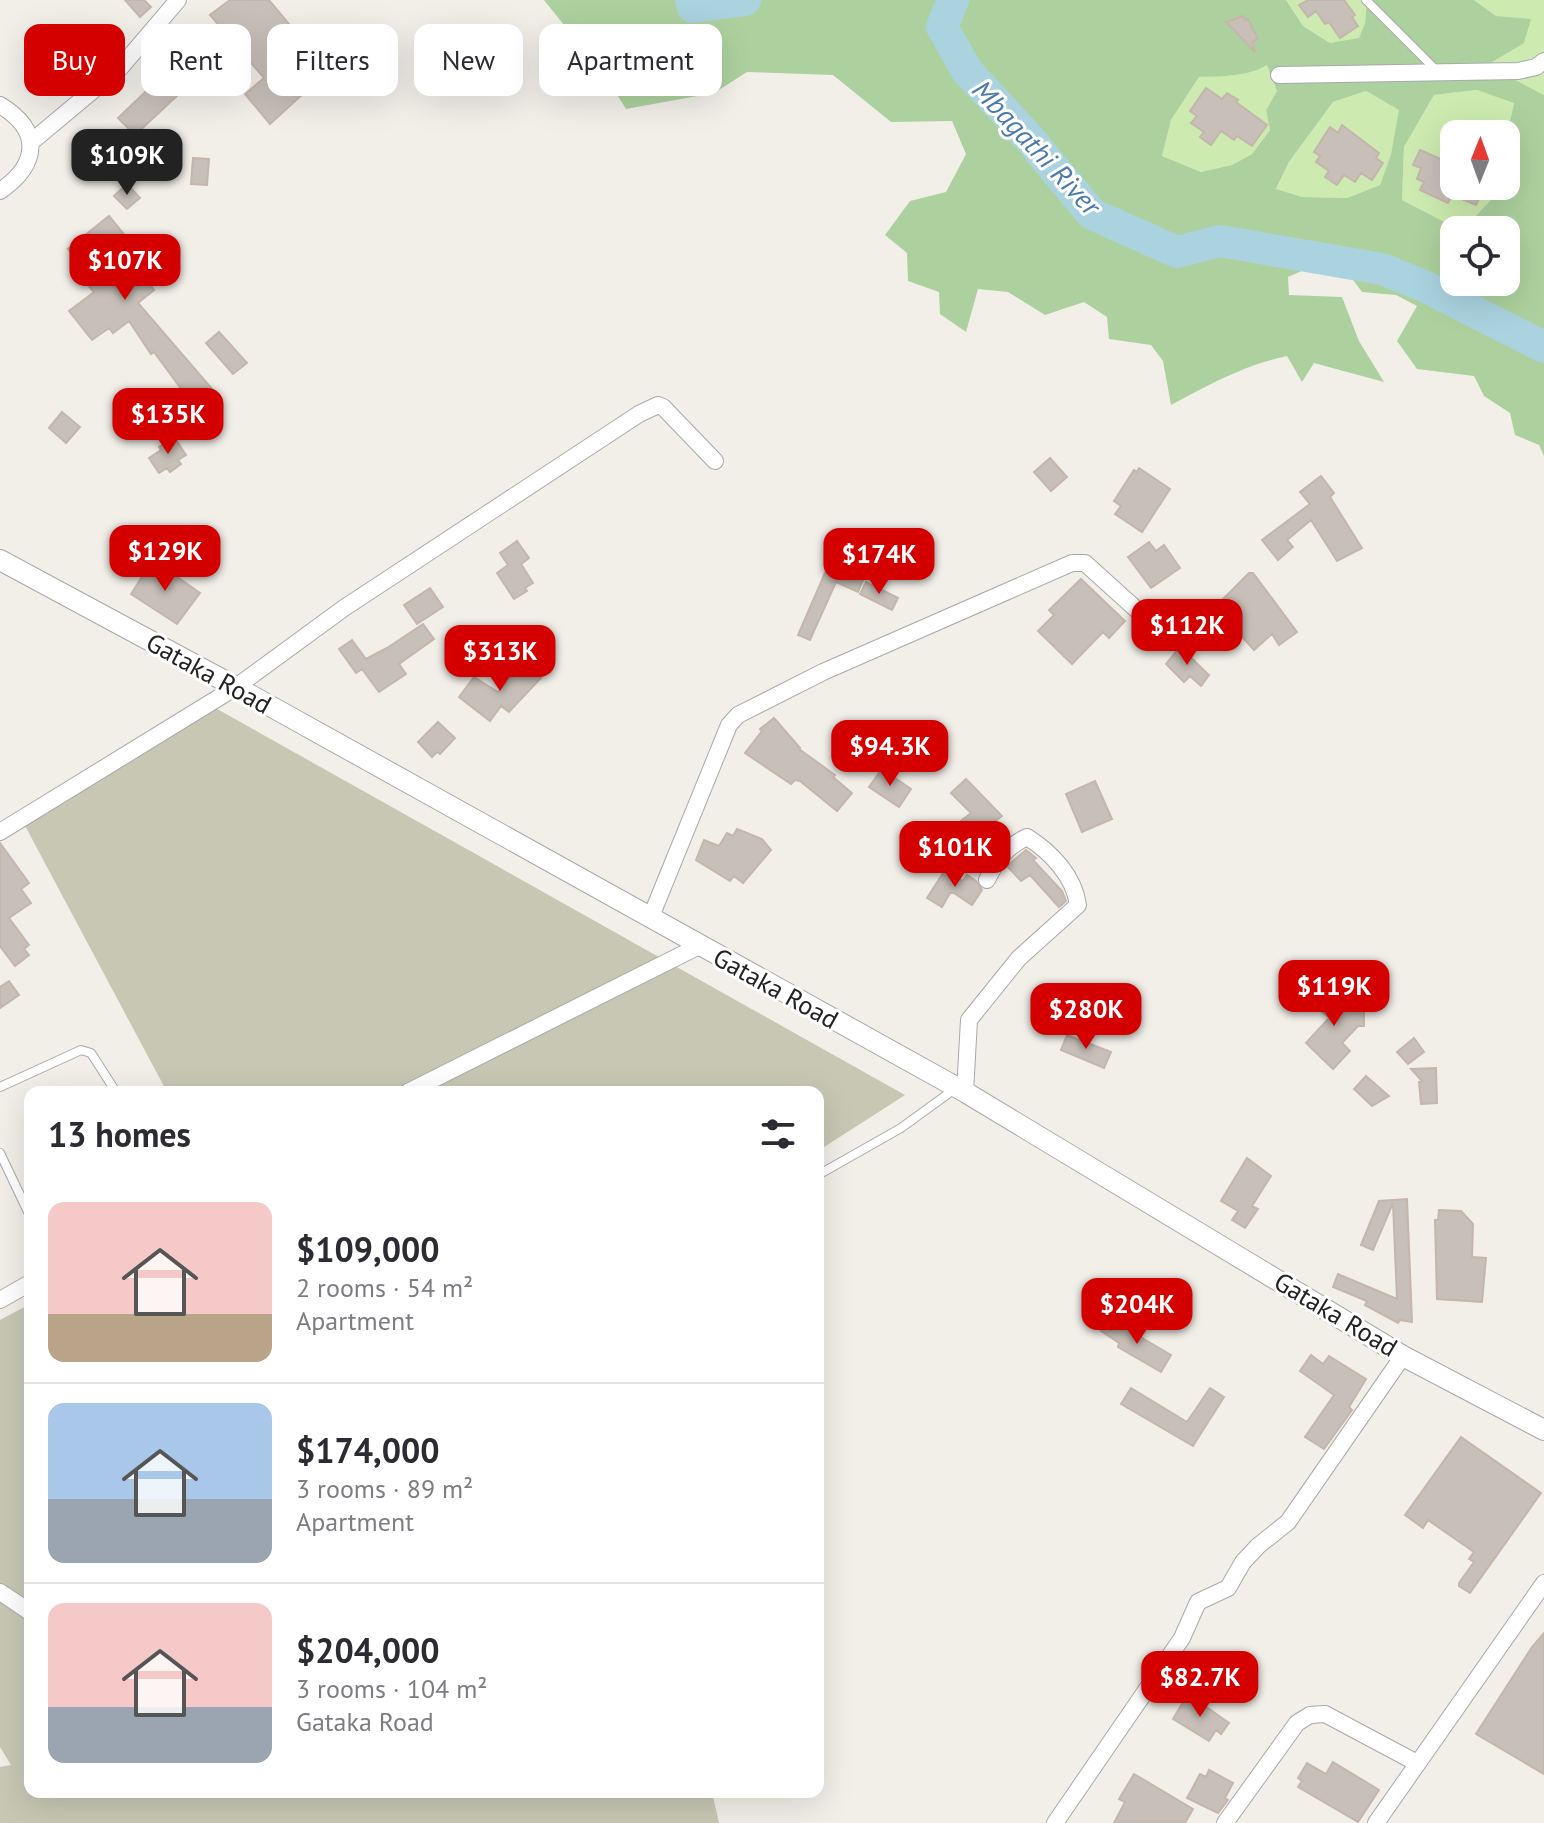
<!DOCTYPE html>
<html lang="en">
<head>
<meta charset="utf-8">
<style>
	body { margin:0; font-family:"PT Sans",sans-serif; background:#f2f2f3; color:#2b2b33; height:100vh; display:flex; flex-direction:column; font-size:30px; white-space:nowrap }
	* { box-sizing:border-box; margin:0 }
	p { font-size:26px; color:#7c7c81 }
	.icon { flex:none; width:44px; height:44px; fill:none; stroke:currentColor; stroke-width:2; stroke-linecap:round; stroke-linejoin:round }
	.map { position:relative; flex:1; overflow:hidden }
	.drawer { position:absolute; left:24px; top:1086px; width:800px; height:712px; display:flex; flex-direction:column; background:#fff; border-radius:16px; box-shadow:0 8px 32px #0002 }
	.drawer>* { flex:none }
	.top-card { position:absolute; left:24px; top:24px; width:800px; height:72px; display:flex; gap:16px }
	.needle { width:52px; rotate:1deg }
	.buttons { position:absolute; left:1440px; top:120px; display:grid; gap:16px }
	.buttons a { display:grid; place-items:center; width:80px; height:80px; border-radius:16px; background:#fff; box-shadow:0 8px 32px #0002; font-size:40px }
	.price { position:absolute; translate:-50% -68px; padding:0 18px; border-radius:16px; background:#d40000; color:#fff; font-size:26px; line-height:52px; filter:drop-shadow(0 2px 4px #0008) }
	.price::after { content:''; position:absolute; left:50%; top:48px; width:24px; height:18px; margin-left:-12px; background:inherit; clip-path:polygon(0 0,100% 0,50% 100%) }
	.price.active { background:#222; color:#fff }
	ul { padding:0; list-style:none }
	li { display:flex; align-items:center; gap:24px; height:200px; padding:0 24px }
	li+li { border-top:2px solid #e1e1e2 }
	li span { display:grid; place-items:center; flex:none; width:224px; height:160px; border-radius:16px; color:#555 }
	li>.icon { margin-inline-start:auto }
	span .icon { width:96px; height:96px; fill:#fffc; stroke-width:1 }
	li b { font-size:34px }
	h2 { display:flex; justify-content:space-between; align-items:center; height:96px; padding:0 24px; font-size:34px }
	.chip { padding:0 28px; border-radius:16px; background:#fff; box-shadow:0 8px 32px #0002; font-size:28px; line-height:72px }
	.chip.active { background:#d40000; color:#fff }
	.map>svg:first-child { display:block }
	.construction { fill:#c7c7b4 }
	.grass { fill:#cdebb0 }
	.forest { fill:#add19e; fill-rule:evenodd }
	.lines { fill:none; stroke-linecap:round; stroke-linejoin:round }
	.river { stroke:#aad3df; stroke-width:32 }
	.building { fill:#c7bfb8; stroke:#c4b6ab; stroke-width:2 }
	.service-casing { stroke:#a9a9a9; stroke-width:10 }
	.minor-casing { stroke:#a9a9a9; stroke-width:18 }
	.tertiary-casing { stroke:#a9a9a9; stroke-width:22 }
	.service { stroke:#fff; stroke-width:8 }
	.minor { stroke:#fff; stroke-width:16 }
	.tertiary { stroke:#fff; stroke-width:20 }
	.labels { text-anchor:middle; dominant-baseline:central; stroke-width:6; stroke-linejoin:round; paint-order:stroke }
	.street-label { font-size:26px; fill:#222; stroke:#fff }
	.water-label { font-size:28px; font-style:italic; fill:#4a7aab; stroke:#fff }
</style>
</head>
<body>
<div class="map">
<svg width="1544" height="1823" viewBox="0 0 1544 1823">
	<rect width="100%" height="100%" fill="#f2efe9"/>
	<path class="construction" d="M210 705 905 1095 818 1151V1092H167L23 822Z
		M30 1304V1792H712L719 1823H0V1767L11 1765 0 1747V1320Z"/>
	<path class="grass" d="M1286 0H1367L1365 23 1359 39 1330 43 1303 26Z
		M1474 0H1544V95L1486 64 1496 16Z
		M1267 64 1277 91 1266 110 1270 130 1252 154 1232 165 1201 172 1162 156 1171 120 1199 77 1237 75Z
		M1477 90 1514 102 1506 139V134H1454V186H1495L1493 199 1460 230 1402 200 1404 147 1434 95Z
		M1366 91 1400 110 1391 154 1380 185 1347 198 1302 197 1276 190 1289 162 1333 102Z"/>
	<path class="forest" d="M544 0H1286L1303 26 1330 43 1359 38 1365 23 1367 0H1474L1496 16 1531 19 1524 43 1487 65 1544 95V456L1539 445 1515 435 1510 413 1484 396 1474 376 1417 369 1397 341 1417 306 1396 295 1362 292 1328 246 1306 269 1288 277 1289 295 1342 297 1359 341 1384 382 1314 363 1302 382 1287 356C1244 365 1208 385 1171 405L1163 361 1151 345 1109 339 1107 317 1084 302 1045 315 1008 292 978 289 966 332 940 314 939 292 908 281 907 253 885 235 910 201 946 192 966 154 952 121 891 122 833 75 747 72 714 93 626 109 608 80ZM1267 65 1277 91 1266 110 1270 130 1252 154 1232 165 1201 172 1162 156 1171 120 1199 77C1223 76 1246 77 1267 65ZM1477 90 1514 103 1506 139V186H1495L1492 199 1462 230H1506V282H1454V230H1460L1402 200 1404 147 1434 95ZM1366 91 1399 110 1391 154 1380 185 1347 198 1302 197 1276 189 1289 162 1333 102Z"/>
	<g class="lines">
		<path class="river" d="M691 0 693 7 745 0
			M953 0 942 27 967 71 1028 137 1092 214 1177 252 1220 241 1382 269 1424 286 1544 347"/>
	</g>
	<path class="building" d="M125 0H144L151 7 140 17Z
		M230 0H269L328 71 270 124 245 94 264 78 210 15Z
		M1308 0H1344L1355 15 1352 17 1358 26 1340 38 1329 22 1325 24 1316 11 1308 17 1299 5Z
		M1243 16 1245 20 1248 19 1258 39 1252 42 1255 52 1226 22Z
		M162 76 179 94 135 135 118 118Z
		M1206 88 1222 99 1227 93 1238 100 1236 102 1267 125 1252 146 1237 136 1234 140 1221 131 1211 145 1200 137 1204 132 1191 123 1197 116 1190 111Z
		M1342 125 1379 153 1376 158 1383 163 1372 180 1361 173 1355 182 1344 175 1337 185 1325 177 1329 171 1316 162 1320 156 1314 152 1330 127 1338 133Z
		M1420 150 1454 165V186H1485L1476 205 1452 195 1448 203 1420 190 1424 182 1417 179 1421 168 1413 165Z
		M193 158 209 159 207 185 191 184Z
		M127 184 140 198 127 209 114 196Z
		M109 216 131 243 124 249 154 290 138 303 212 389 193 405 154 352 151 354 129 321 113 333 109 328 92 340 69 311 94 292 72 267 78 261 68 249Z
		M219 332 247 363 233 374 206 343Z
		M62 412 80 427 66 443 49 428Z
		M174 437 186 455 178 460 181 464 170 472 167 468 159 473 149 458 161 450 159 447Z
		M1050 458 1067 477 1051 491 1034 472Z
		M1139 468 1170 489 1142 532 1115 514 1121 506 1114 501 1134 470 1137 472Z
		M1321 476 1334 493 1330 497 1362 548 1337 561 1311 520 1287 540 1293 547 1278 560 1262 540 1310 504 1300 492Z
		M850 530 877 542 872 553 874 554 858 592 836 582 810 640 798 635 828 566 833 568Z
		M517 541 529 558 521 564 533 583 525 588 527 591 514 599 497 573 508 565 500 553Z
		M1149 542 1156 551 1164 545 1180 568 1151 588 1128 557Z
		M153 560 200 593 177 624 131 594Z
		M1249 573H1253L1297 632 1279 645 1272 634 1254 650 1215 607Z
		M1081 579 1125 621 1109 638 1103 632 1072 664 1038 631 1054 615 1049 610Z
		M866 582 898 598 892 610 860 594Z
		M430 588 443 607 417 624 404 605Z
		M423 624 434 639 399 664 406 674 379 692 362 669 356 673 339 649 352 640 366 659 387 648Z
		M1180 647 1209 675 1201 686 1190 676 1184 682 1166 664Z
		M521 663 541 678 509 712 501 706 490 721 459 697 474 677 498 692Z
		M774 718 800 748 799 749 835 775 833 777 852 793 837 811 800 781 795 780 791 784 745 753 762 731 760 729Z
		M438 722 455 738 440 754 437 752 432 757 418 742Z
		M882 769 911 789 899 807 869 787Z
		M966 779 1002 816 985 828 990 833 979 843 961 821 971 813 951 793Z
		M1095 781 1112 819 1082 832 1066 794Z
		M737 829 762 839 771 850 743 883 734 876 730 881 696 860 704 840 719 846 727 833 733 836Z
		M0 843 29 883 21 889 31 903 9 918 29 945 24 949 29 955 15 966 0 946Z
		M1026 850 1036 858 1033 860 1062 891 1066 901 1059 907 1030 875 1021 881 1007 866Z
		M945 870 963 881 967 875 976 881 982 890 972 905 954 893H950L942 907 927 898Z
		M9 981 19 995 0 1008V987Z
		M1315 986 1337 1005 1364 1008V1026H1358L1342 1043 1350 1051 1333 1069 1306 1043 1329 1018 1305 997Z
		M1067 1035 1111 1052 1104 1068 1061 1050Z
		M1414 1038 1424 1052 1408 1064 1397 1052Z
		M1436 1068 1437 1103 1421 1104 1419 1082 1422 1081 1411 1069Z
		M1366 1076 1389 1096 1372 1106 1354 1089Z
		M1247 1158 1271 1176 1252 1206 1258 1209 1245 1228 1232 1220 1238 1211 1221 1201Z
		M1407 1199 1412 1322 1400 1320 1398 1323 1365 1305 1367 1301 1333 1287 1338 1274 1397 1299 1393 1203 1373 1250 1361 1245 1379 1201Z
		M1439 1210 1461 1211 1473 1224 1472 1257 1486 1258 1482 1302 1437 1299 1435 1220H1438Z
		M1110 1319 1171 1355 1161 1372 1118 1347 1119 1343 1101 1331Z
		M1311 1355 1323 1364 1329 1356 1366 1379 1349 1407 1352 1410 1324 1449 1305 1437 1334 1395 1300 1371Z
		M1131 1388 1187 1422 1210 1388 1224 1397 1193 1446 1121 1404Z
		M1461 1437 1541 1493 1470 1593 1459 1586V1583L1474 1562 1469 1559 1474 1552 1428 1520 1423 1528 1405 1515Z
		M1544 1633V1774L1476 1734 1532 1647Z
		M1188 1694 1229 1723 1221 1734 1216 1730 1209 1741 1173 1719Z
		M1333 1762 1379 1790 1358 1822 1298 1787 1302 1781 1298 1778 1307 1763 1326 1774Z
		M1209 1770 1233 1783 1225 1798 1228 1800 1218 1813 1187 1798 1200 1774 1206 1777Z
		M1134 1774 1193 1809 1185 1823H1114L1125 1802 1119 1799Z"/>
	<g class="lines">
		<g class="service-casing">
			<path id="service" d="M1366 0 1436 70
				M0 1087 81 1050 91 1053 116 1092
				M0 1153 30 1216
				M818 1175 901 1128 956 1088"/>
		</g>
		<g class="minor-casing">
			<path id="minor" d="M1279 75 1518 71 1536 67 1544 61
				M0 105C43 131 38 165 0 191
				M30 143 121 67 178 0
				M0 832 236 687 344 608 639 414 658 405 663 407 715 461
				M650 919 729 725 738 715 823 672 1072 563H1085L1137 610
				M408 1092 699 946
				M965 1092 969 1020 1019 958 1078 905C1074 876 1051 852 1027 837 1006 847 997 859 987 880
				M0 1300 30 1283
				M0 1592 30 1612
				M1055 1823 1182 1638 1198 1602 1228 1588 1243 1562 1258 1546 1288 1522 1403 1356
				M1225 1823 1297 1723 1310 1715 1325 1714 1417 1763
				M1376 1823 1544 1583"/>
		</g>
		<g class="tertiary-casing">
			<path id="tertiary" d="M0 560 236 687 965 1092 1403 1356 1544 1430"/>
		</g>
		<use href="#service" class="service"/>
		<use href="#minor" class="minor"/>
		<use href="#tertiary" class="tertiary"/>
	</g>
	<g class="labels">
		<g class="street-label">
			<text transform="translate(209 673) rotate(29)">Gataka Road</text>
			<text transform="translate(776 988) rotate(29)">Gataka Road</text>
			<text transform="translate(1336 1314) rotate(31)">Gataka Road</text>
		</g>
		<g class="water-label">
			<text transform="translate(1037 147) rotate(47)">Mbagathi River</text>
		</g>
	</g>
</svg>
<div class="buttons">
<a><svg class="needle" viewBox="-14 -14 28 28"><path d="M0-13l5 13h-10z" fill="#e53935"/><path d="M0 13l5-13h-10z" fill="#7c7c81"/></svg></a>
<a><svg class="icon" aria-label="locate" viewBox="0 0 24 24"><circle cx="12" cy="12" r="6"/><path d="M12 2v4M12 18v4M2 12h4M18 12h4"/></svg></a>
</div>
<b class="price active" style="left:127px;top:197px">$109K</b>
<b class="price" style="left:125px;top:302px">$107K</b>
<b class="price" style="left:168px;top:456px">$135K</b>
<b class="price" style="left:165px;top:593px">$129K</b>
<b class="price" style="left:879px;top:596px">$174K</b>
<b class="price" style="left:1187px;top:667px">$112K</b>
<b class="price" style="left:500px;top:693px">$313K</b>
<b class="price" style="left:890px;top:788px">$94.3K</b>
<b class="price" style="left:955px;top:889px">$101K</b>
<b class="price" style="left:1334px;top:1028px">$119K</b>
<b class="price" style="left:1086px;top:1051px">$280K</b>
<b class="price" style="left:1137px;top:1346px">$204K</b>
<b class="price" style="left:1200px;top:1719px">$82.7K</b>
<div class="top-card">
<a class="chip active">Buy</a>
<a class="chip">Rent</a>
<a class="chip">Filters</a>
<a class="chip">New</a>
<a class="chip">Apartment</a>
</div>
<section class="drawer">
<h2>13 homes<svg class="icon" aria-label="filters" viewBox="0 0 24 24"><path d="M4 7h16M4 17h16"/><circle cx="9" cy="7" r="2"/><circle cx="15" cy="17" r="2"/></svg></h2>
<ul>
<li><span style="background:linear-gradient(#f6c9c9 70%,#b9a48a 0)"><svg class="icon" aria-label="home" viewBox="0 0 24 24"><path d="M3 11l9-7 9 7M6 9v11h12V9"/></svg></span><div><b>$109,000</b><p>2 rooms · 54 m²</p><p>Apartment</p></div></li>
<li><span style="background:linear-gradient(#a9c7e8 60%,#9aa5b1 0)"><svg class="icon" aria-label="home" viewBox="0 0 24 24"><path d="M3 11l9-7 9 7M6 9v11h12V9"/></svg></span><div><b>$174,000</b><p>3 rooms · 89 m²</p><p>Apartment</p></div></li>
<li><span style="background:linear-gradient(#f6c9c9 65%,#9aa5b1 0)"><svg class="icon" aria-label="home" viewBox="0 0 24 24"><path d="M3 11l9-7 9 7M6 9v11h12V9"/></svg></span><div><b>$204,000</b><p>3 rooms · 104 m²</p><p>Gataka Road</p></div></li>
</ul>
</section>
</div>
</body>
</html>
